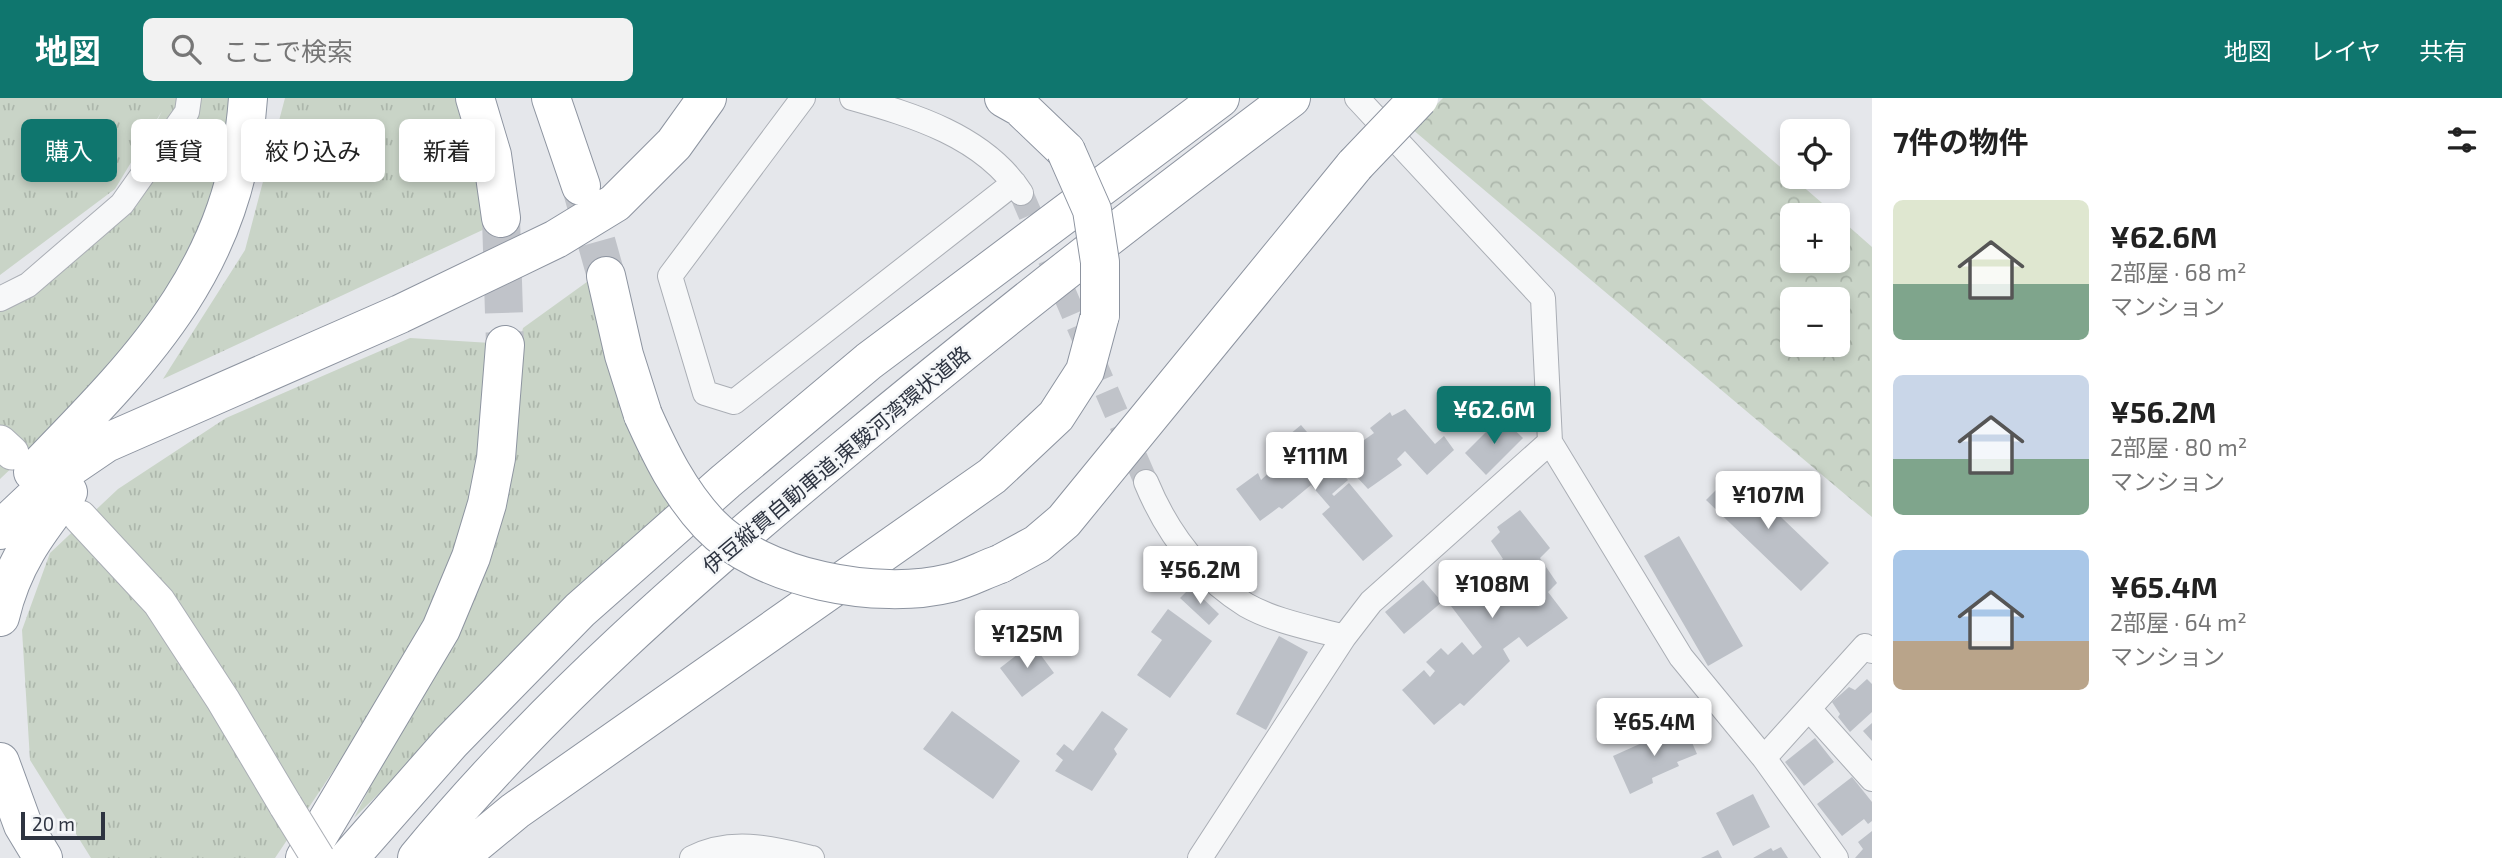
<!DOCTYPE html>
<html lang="ja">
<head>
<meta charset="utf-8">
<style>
	body { margin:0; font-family:"Exo 2","Noto Sans JP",sans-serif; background:#f2f2f2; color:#222; height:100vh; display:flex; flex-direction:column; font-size:26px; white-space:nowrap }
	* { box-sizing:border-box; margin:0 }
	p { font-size:23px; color:#767676 }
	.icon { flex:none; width:38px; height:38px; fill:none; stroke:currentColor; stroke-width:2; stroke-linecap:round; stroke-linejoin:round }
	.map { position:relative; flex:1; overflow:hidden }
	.sheet { display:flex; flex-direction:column; background:#fff; width:630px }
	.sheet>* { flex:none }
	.hud { position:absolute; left:21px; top:21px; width:665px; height:63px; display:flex; gap:14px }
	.tools { position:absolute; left:1780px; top:21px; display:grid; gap:14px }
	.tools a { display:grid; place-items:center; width:70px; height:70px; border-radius:10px; background:#fff; box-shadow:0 4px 10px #0003; font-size:35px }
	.scale { position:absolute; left:21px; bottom:18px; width:84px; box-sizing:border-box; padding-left:7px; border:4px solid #2e3441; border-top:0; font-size:19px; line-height:24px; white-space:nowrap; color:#2e3441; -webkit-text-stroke:5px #f4f6f8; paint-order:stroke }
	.price { position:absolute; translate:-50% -60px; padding:0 16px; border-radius:7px; background:#fff; color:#222; font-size:23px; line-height:46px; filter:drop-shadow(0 2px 4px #0008) }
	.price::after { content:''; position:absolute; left:50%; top:42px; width:21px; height:16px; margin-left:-10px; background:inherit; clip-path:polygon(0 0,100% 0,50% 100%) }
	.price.current { background:#0f766e; color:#fff }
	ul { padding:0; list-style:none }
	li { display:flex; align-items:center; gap:21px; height:175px; padding:0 21px }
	li span { display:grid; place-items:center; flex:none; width:196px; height:140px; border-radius:10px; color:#555 }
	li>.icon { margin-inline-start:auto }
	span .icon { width:84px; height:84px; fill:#fffc; stroke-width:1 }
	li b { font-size:30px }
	h2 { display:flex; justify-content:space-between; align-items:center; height:84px; padding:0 21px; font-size:30px }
	.pill { padding:0 24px; border-radius:10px; background:#fff; box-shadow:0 4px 10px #0003; font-size:24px; line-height:63px }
	.pill.current { background:#0f766e; color:#fff }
	header { display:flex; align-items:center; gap:42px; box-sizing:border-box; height:98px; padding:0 35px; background:#0f766e; color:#fff }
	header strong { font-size:33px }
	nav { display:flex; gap:38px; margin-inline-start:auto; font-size:24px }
	.search { width:490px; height:63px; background:#f2f2f2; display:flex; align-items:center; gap:18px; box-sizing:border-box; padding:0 24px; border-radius:10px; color:#767676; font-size:26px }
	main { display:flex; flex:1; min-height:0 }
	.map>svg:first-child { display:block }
	.grass { fill:url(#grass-tufts) }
	.forest { fill:url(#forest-crowns); fill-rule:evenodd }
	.building { fill:#bcc0c7 }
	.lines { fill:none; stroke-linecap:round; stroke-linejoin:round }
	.street-tunnel { stroke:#c0c3c9; stroke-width:24; stroke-dasharray:24 12; stroke-linecap:butt }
	.highway-tunnel { stroke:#c0c3c9; stroke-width:38; stroke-dasharray:38 19; stroke-linecap:butt }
	.street-casing { stroke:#aaaeb5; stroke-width:26 }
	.secondary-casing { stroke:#aaaeb5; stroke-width:35 }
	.highway-casing { stroke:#8d94a0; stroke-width:40 }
	.street { stroke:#f7f8f9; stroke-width:24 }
	.secondary { stroke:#fff; stroke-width:33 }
	.highway { stroke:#fff; stroke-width:38 }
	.secondary-bridge-casing { stroke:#aaaeb5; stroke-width:35; stroke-linecap:butt }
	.highway-bridge-casing { stroke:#8d94a0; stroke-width:40; stroke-linecap:butt }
	.secondary-bridge { stroke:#fff; stroke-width:33 }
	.highway-bridge { stroke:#fff; stroke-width:38 }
	.labels { text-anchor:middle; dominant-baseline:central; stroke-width:5; stroke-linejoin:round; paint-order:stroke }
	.street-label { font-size:21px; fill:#2e3441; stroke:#f4f6f8 }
</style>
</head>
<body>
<header>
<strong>地図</strong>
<div class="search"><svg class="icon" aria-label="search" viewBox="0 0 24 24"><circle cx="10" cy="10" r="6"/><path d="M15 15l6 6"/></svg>ここで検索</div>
<nav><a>地図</a><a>レイヤ</a><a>共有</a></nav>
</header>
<main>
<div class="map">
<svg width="1872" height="760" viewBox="0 0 1872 760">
	<defs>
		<pattern id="grass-tufts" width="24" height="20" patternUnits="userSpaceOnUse" patternTransform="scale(1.75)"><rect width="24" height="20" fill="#c9d4c7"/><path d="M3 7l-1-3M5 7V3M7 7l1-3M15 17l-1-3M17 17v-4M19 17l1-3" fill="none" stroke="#adb7ac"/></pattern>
		<pattern id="forest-crowns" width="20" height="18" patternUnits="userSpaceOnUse" patternTransform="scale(1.75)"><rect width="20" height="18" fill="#c9d4c7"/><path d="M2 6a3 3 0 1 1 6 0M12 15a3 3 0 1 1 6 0" fill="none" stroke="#adb7ac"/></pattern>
	</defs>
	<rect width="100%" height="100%" fill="#e5e7eb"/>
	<path class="grass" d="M0 0H240L221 92 168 200 76 309 0 381V195L111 115 162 13 115 91 0 177Z
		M285 0H455L489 129 163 281 245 152Z
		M591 181 671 409 354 720 454 528 523 230Z
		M410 240 491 245 463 479 275 760H91L30 662 22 532 50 455 118 391 226 320Z"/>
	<path class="forest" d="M1443 0H1700L1836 117H1792V163H1838V119L1872 149V419L1412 31ZM1792 201H1838V247H1792Z"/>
	<path class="building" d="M1405 311 1435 346 1444 338 1454 352 1427 377 1405 353 1397 361 1402 367 1368 391 1355 377 1360 374 1343 357 1374 335 1370 330 1390 314 1392 318Z
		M1501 319 1523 340 1486 377 1465 355Z
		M1301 327 1348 382 1332 396 1334 398 1349 385 1393 438 1363 463 1322 416 1330 409 1311 387 1282 411 1279 409 1260 423 1236 391 1258 375 1261 382 1276 368 1266 356Z
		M1734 374 1829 465 1801 493 1706 402Z
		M1520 412 1550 450 1540 460 1557 485 1548 494 1568 520 1527 549 1519 539 1503 551 1510 563 1464 608 1460 605 1434 627 1402 592 1424 572 1430 579 1435 573 1426 564 1441 550 1448 557 1462 544 1473 557 1482 549 1451 508 1456 503 1451 497 1467 481 1473 488 1480 485 1470 471 1483 463 1490 472 1503 461 1491 443 1500 434 1497 429Z
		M1679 438 1743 548 1708 568 1644 458Z
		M1423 482 1442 504 1404 536 1385 514Z
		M1191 489 1219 516 1209 527 1180 500Z
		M1168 511 1212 543 1170 600 1137 577 1162 542 1151 534Z
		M1279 538 1308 554 1266 632 1236 616Z
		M1032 545 1054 575 1022 599 1000 570Z
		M1867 581 1872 586V614L1850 634 1838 619 1840 616 1832 604 1849 589 1855 592Z
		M952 613 1020 663 993 701 923 651Z
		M1102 613 1128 631 1114 651 1117 656 1092 693 1055 673 1063 662 1056 656 1064 646 1073 653Z
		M1872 625V643L1863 633Z
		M1684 626 1697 656 1677 664 1679 668 1652 680 1653 685 1630 696 1613 658Z
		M1815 640 1834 664 1804 688 1785 664Z
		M1852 679 1872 704V723L1868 726 1864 721 1842 738 1817 706Z
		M1753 696 1770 729 1733 748 1716 715Z
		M1872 733V760H1855L1863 751 1858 744Z
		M1781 749 1788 760H1753L1771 750 1773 753Z
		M1718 752 1722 760H1701Z"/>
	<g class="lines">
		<path class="street-tunnel" d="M1021 95 1146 384"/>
		<path class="highway-tunnel" d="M581 89 606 178
			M501 120 505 247"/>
		<g class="street-casing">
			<path id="street" d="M803 0 670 178 705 295 734 304 1014 85
				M852 0C913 17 984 38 1021 95
				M1357 0 1543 200 1550 344 1681 559 1764 660 1836 760
				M0 201 28 187 122 106 187 14 189 0
				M1146 384C1167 435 1198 477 1246 507 1274 523 1312 530 1344 539
				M1809 611 1872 681
				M1764 660 1865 548 1872 553
				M692 760C731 740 770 750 812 760
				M1200 760 1344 539 1371 504 1550 344"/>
		</g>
		<g class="secondary-casing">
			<path id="secondary" d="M0 344 12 355
				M80 419 159 504 223 602 286 708"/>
		</g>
		<g class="highway-casing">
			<path id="highway" d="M475 0 492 57 501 120
				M551 0 581 88
				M1004 0 1020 9 1066 53
				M606 178 624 257 643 317
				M33 374C145 259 236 169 248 0
				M0 432 56 379 106 345 400 216 556 141 615 105 674 46 707 0
				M1000 466 1037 446 1064 423 1355 67
				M0 519C12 467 36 435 68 394
				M0 664 23 727 43 760
				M305 760 441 531 471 459 487 406 496 360 505 247
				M349 760 451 644 580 512 726 383 869 263 1220 0
				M417 760C543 607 694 476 846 350 991 229 1140 113 1291 0
				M458 760 515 713 992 378 1056 318 1085 273 1100 217"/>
		</g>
		<use href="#street" class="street"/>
		<use href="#secondary" class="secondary"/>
		<use href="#highway" class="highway"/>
		<g class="secondary-bridge-casing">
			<path id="secondary-bridge" d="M286 708 318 760"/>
		</g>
		<g class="highway-bridge-casing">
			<path id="highway-bridge" d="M1066 53 1092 112 1100 164V217
				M1355 67 1419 0
				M643 317C661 357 679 394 709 426 761 481 878 503 950 485 967 481 983 472 1000 466"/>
		</g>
		<use href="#secondary-bridge" class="secondary-bridge"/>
		<use href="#highway-bridge" class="highway-bridge"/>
	</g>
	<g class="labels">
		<g class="street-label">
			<text transform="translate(836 361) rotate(-40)">伊豆縦貫自動車道;東駿河湾環状道路</text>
		</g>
	</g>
</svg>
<div class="tools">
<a><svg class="icon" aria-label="locate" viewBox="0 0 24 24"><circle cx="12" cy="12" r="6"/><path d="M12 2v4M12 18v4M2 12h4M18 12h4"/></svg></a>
<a>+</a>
<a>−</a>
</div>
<div class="scale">20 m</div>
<b class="price current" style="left:1494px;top:348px">¥62.6M</b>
<b class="price" style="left:1315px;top:394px">¥111M</b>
<b class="price" style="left:1768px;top:433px">¥107M</b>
<b class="price" style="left:1200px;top:508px">¥56.2M</b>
<b class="price" style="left:1492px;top:522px">¥108M</b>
<b class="price" style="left:1027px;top:572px">¥125M</b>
<b class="price" style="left:1654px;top:660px">¥65.4M</b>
<div class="hud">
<a class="pill current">購入</a>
<a class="pill">賃貸</a>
<a class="pill">絞り込み</a>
<a class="pill">新着</a>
</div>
</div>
<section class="sheet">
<h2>7件の物件<svg class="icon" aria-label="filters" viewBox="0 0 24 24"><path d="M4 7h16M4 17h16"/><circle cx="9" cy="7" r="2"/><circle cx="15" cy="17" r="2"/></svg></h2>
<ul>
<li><span style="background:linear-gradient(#dfe7d0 60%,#7fa58c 0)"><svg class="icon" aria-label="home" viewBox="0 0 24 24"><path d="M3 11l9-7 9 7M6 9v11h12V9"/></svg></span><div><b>¥62.6M</b><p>2部屋 · 68 m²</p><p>マンション</p></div></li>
<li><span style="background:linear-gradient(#c9d6e8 60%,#7fa58c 0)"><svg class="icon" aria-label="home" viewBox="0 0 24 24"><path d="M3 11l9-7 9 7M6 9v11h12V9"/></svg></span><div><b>¥56.2M</b><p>2部屋 · 80 m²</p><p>マンション</p></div></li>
<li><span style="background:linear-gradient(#a9c7e8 65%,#b9a48a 0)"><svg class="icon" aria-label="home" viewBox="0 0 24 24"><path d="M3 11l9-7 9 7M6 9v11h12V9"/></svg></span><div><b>¥65.4M</b><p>2部屋 · 64 m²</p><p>マンション</p></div></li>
</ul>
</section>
</main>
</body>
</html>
